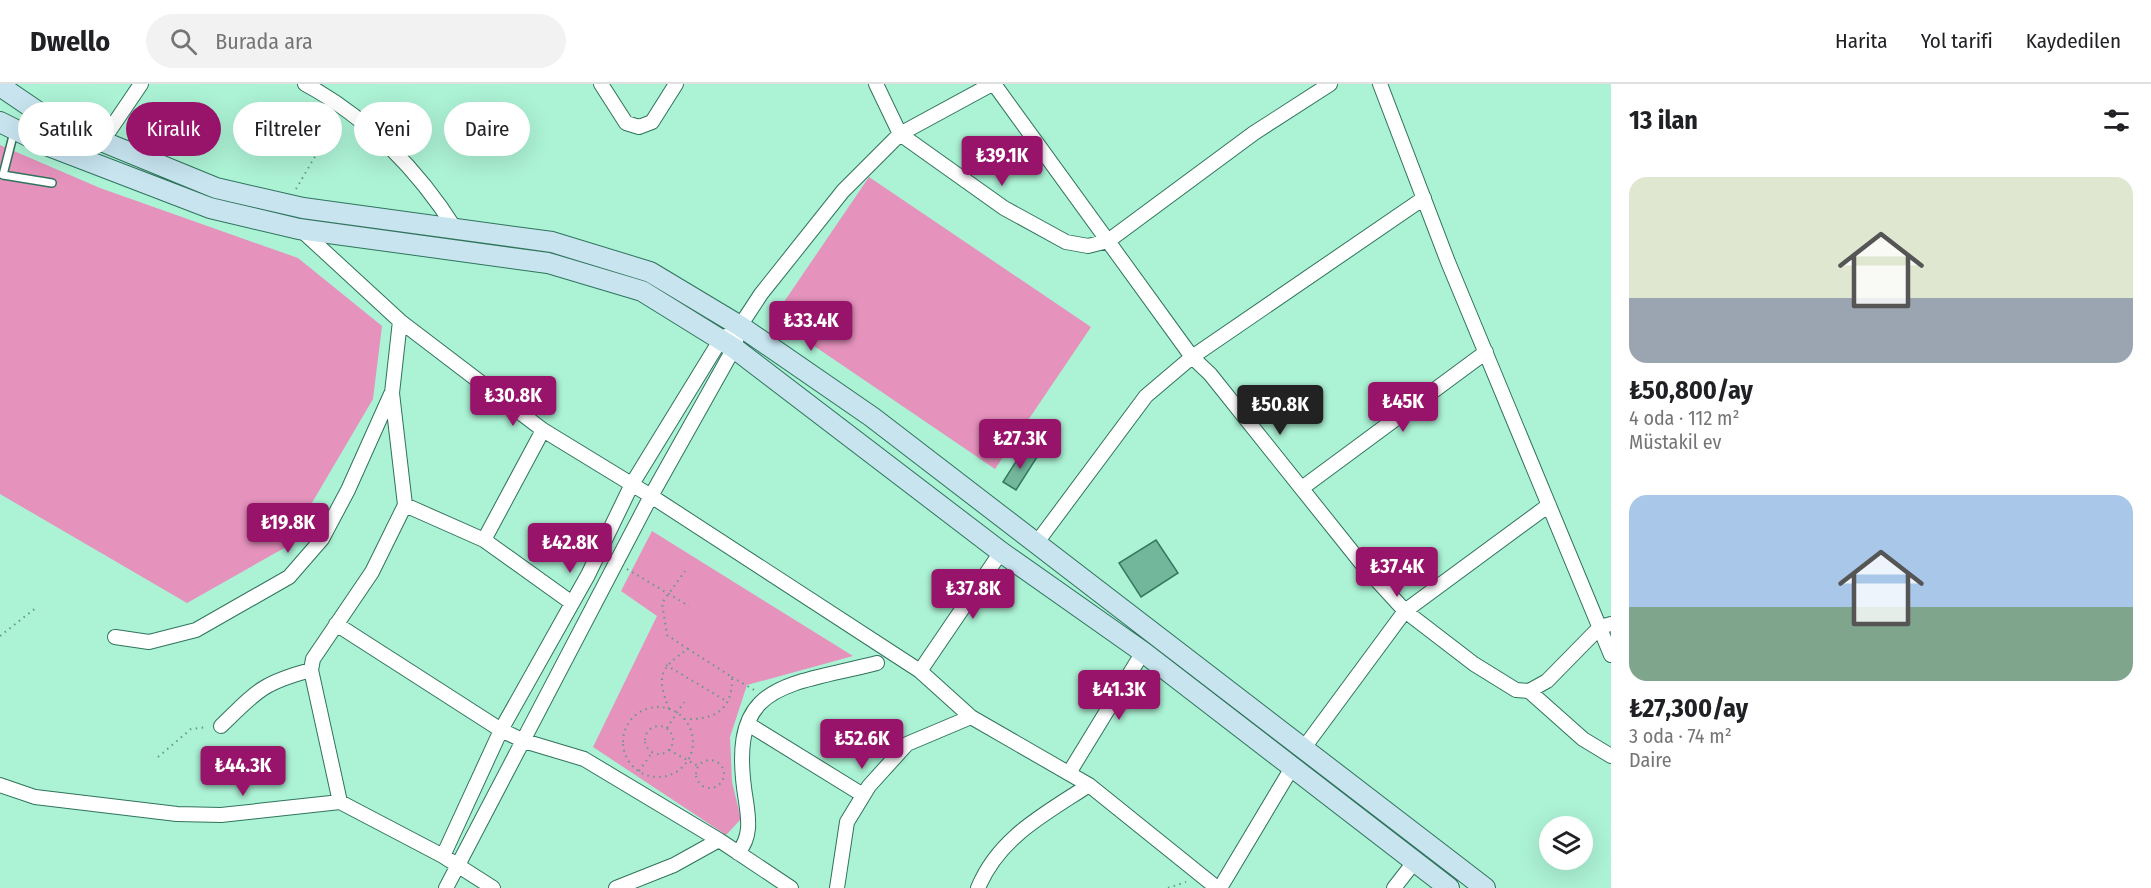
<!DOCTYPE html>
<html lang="tr">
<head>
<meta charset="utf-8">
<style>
	body { margin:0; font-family:"Fira Sans Condensed",sans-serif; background:#f2f2f2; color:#202124; height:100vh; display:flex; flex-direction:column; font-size:22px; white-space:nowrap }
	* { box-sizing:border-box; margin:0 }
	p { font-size:20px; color:#757577 }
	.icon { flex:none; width:33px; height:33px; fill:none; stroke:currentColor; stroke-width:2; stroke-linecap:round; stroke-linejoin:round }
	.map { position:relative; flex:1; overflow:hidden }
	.sheet { display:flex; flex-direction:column; background:#fff; width:540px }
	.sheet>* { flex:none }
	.banner { position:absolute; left:18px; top:18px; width:570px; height:54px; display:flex; gap:12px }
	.tools { position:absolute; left:1539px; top:732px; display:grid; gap:12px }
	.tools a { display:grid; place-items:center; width:54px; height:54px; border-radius:50%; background:#fff; box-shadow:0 6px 24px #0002; font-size:30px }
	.price { position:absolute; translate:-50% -51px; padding:0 14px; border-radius:6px; background:#98146a; color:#fff; font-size:20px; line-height:39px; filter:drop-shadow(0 2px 3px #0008) }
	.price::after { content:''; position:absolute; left:50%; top:36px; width:18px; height:14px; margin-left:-9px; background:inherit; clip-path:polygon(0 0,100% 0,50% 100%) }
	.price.current { background:#222; color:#fff }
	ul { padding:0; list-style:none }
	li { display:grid; align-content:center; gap:12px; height:318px; padding:0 18px }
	li span { display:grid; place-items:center; height:186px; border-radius:18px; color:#555 }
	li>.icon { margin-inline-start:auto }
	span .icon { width:108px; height:108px; fill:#fffc; stroke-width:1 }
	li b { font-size:26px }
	h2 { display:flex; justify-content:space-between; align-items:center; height:72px; padding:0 18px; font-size:26px }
	.pill { padding:0 21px; border-radius:27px; background:#fff; box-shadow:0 6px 24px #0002; font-size:21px; line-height:54px }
	.pill.current { background:#98146a; color:#fff }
	header { display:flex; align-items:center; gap:36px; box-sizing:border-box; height:84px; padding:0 30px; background:#fff; border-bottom:2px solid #e0e0e0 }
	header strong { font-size:28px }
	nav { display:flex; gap:33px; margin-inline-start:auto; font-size:21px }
	.search { width:420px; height:54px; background:#f2f2f2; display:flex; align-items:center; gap:15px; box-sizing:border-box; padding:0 21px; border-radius:33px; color:#757577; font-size:22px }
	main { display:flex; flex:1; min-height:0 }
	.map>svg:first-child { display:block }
	.green { fill:#e592bd }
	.building { fill:#72b69c; stroke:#347860; stroke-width:1.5 }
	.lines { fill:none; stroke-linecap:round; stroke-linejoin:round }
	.lane-casing { stroke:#2f745c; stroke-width:10 }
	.street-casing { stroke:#2f745c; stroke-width:16 }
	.secondary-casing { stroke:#2f745c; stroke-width:22 }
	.path { stroke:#659984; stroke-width:2; stroke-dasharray:1.5 4.5; stroke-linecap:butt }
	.lane { stroke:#fff; stroke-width:7 }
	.street { stroke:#fff; stroke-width:14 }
	.secondary { stroke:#c7e4ef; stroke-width:20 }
</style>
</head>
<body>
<header>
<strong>Dwello</strong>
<div class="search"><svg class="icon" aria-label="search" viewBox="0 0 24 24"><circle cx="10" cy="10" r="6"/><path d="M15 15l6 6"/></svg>Burada ara</div>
<nav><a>Harita</a><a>Yol tarifi</a><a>Kaydedilen</a></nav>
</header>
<main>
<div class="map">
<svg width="1611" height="804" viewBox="0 0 1611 804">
	<rect width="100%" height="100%" fill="#acf2d5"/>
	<path class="green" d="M0 61 100 104 298 174 382 242 373 315 286 463 187 519 0 410Z
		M869 93 1091 243 995 385 773 234Z
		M652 447 853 572 747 601 730 653 732 698 741 735 726 751 593 663 657 532 621 507Z"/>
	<path class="building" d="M1024 365 1037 373 1016 406 1003 398Z
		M1156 456 1178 489 1141 513 1119 479Z"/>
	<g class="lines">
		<g class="lane-casing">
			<path id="lane" d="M14 48 3 91 52 99"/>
		</g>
		<g class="street-casing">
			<path id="street" d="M305 0C367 33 419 87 456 146
				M601 0 626 39 639 43 652 38 676 0
				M876 0 900 50 1004 124 1066 158 1088 162 1108 157 1254 49 1330 0
				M994 0 1192 273 1210 290 1362 480 1405 527 1474 580 1516 606 1529 607 1547 597 1600 543 1611 540
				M1380 0 1448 178 1611 571
				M101 59 141 0
				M299 144 400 237 392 309 405 421 372 488 313 575 311 586 340 718
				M400 237 543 346 651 412 920 587 971 633 1089 701 1217 804
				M1302 404 1486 268
				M405 421 484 456 572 519
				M484 456 543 346
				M1035 461 1146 312 1192 273 1424 114
				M336 540 501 646 524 657 584 675 719 756 791 804
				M115 553 149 558 196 546 289 493 322 455 348 406 391 310
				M920 587 1001 468
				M1529 607 1583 655 1611 672
				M748 640 863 711
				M221 642C257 607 262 599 311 586
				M1303 665 1405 527 1549 421
				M1069 689 1143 568
				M0 701 35 713 177 730 221 731 340 718 443 772 493 804
				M738 769C751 753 749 737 746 717 726 597 783 603 877 579
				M443 772 501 646 588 491 632 400 721 255 726 252
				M446 804 651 412 734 264 740 242 761 210 843 107 900 50 992 0
				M616 804 674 781 719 756
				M837 804 847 738 869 702 907 660 971 633
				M978 804C999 753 1045 730 1089 701
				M1220 804 1293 682
				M1394 804 1415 777"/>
		</g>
		<g class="secondary-casing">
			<path id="secondary" d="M0 2 50 36 216 104 303 124 552 158 650 188 740 242 872 333 1485 804
				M0 38 46 61 210 124 299 145 548 179 642 207 734 264 1001 468 1143 568 1449 804"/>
		</g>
		<path class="path" d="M296 105 320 64
			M627 485 689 522
			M0 552 37 523
			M666 581 728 618
			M732 593 756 607
			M623 658a35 35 0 1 1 70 0a35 35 0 1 1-70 0Z
			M669 625C656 592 660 584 688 565L667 551 662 519 685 487
			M684 635C714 636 733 627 732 593L688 565
			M645 656a14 14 0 1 1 28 0a14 14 0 1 1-28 0Z
			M667 644 684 618
			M669 666 698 682
			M158 673 191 645 207 643
			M696 690a14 14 0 1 1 28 0a14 14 0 1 1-28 0Z
			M639 687 651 670
			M1168 804 1186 798"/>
		<use href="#lane" class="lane"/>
		<use href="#street" class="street"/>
		<use href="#secondary" class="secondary"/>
	</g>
</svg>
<div class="tools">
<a><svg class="icon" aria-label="layers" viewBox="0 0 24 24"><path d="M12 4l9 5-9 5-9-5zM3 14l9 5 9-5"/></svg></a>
</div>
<b class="price" style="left:1002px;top:103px">₺39.1K</b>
<b class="price" style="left:811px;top:268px">₺33.4K</b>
<b class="price" style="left:513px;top:343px">₺30.8K</b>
<b class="price" style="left:1403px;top:349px">₺45K</b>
<b class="price current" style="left:1280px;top:352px">₺50.8K</b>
<b class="price" style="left:1020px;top:386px">₺27.3K</b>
<b class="price" style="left:288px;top:470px">₺19.8K</b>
<b class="price" style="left:570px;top:490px">₺42.8K</b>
<b class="price" style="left:1397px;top:514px">₺37.4K</b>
<b class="price" style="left:973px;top:536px">₺37.8K</b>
<b class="price" style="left:1119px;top:637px">₺41.3K</b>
<b class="price" style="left:862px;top:686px">₺52.6K</b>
<b class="price" style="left:243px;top:713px">₺44.3K</b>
<div class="banner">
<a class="pill">Satılık</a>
<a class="pill current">Kiralık</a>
<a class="pill">Filtreler</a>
<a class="pill">Yeni</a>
<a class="pill">Daire</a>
</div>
</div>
<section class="sheet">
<h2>13 ilan<svg class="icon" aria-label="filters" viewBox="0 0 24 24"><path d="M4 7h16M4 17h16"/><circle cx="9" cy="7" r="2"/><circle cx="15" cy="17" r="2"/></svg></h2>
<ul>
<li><span style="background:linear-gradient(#dfe7d0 65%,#9aa5b1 0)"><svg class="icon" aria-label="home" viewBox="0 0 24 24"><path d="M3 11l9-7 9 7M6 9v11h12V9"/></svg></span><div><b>₺50,800/ay</b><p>4 oda · 112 m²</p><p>Müstakil ev</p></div></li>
<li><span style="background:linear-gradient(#a9c7e8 60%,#7fa58c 0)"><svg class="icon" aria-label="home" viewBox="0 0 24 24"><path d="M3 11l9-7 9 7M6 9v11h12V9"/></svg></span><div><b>₺27,300/ay</b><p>3 oda · 74 m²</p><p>Daire</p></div></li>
</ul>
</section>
</main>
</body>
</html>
